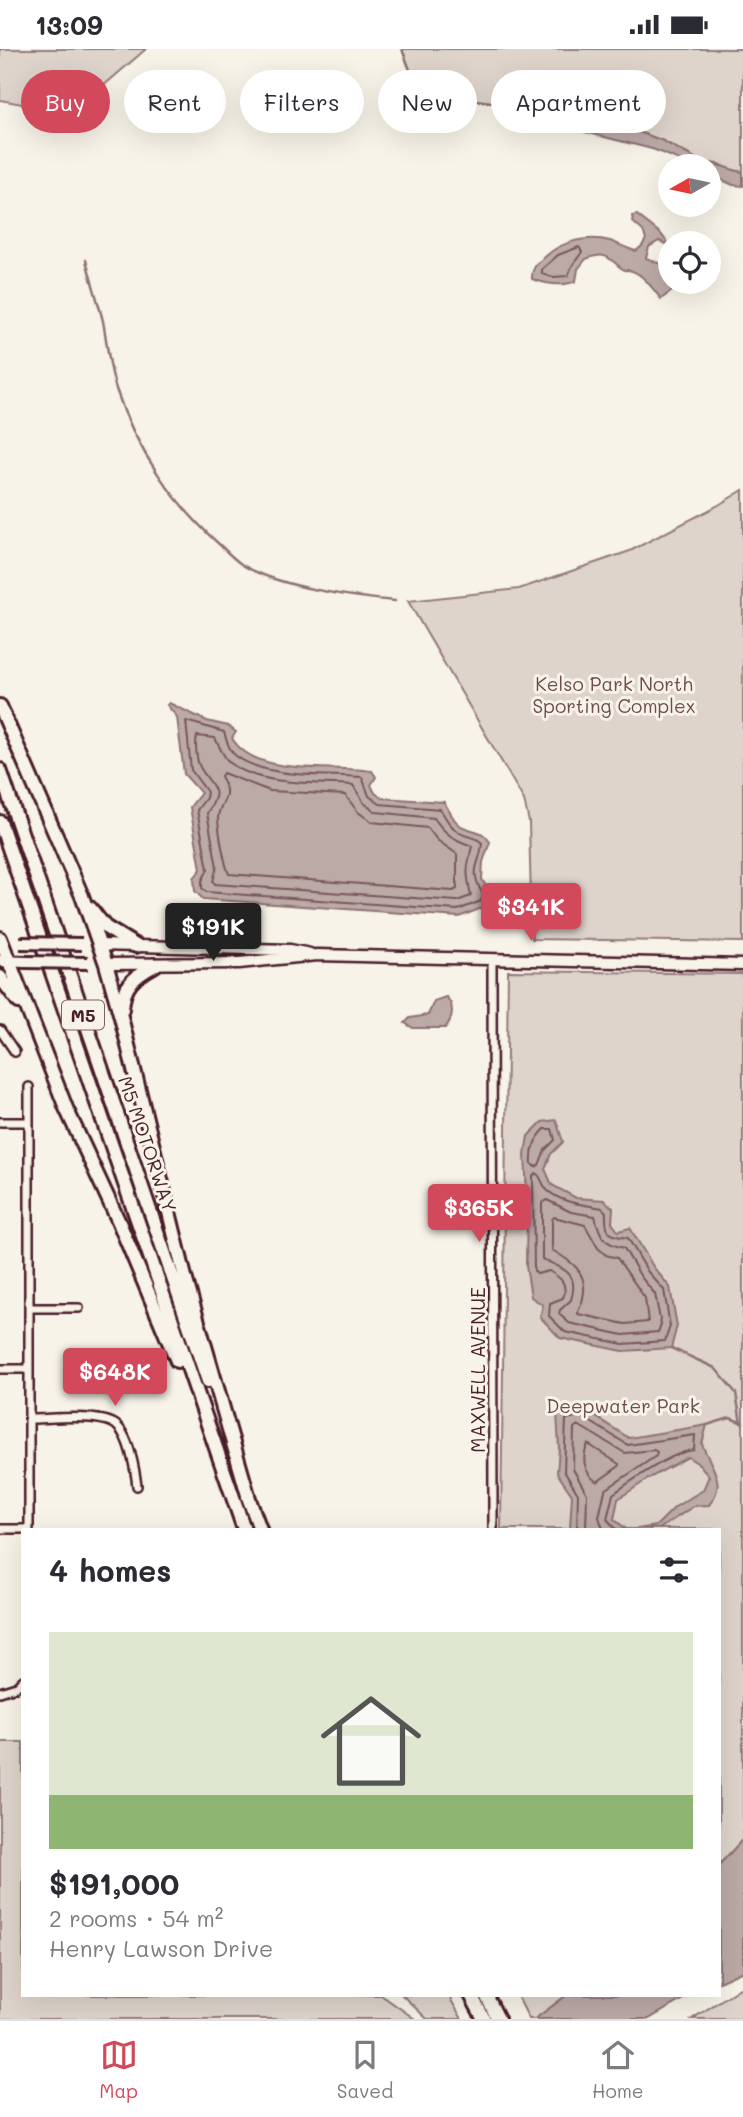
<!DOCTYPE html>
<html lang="en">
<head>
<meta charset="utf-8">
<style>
	body { margin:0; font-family:Mali,sans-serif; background:#f2f2f3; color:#2b2b33; height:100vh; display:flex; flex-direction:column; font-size:26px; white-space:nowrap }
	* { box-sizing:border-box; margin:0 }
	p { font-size:23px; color:#7c7c81 }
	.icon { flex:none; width:38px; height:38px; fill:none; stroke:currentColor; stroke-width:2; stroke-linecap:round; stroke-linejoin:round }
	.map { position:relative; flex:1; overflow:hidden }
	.drawer { position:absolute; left:21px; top:1479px; width:700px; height:469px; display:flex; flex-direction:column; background:#fff; border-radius:0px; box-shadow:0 7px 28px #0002 }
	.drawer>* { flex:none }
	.hud { position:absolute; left:21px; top:21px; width:702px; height:63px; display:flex; gap:14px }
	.needle { width:46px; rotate:261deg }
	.tools { position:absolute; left:658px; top:105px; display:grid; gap:14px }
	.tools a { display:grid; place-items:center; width:63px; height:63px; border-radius:50%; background:#fff; box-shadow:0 7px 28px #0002; font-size:35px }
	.price { position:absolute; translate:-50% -60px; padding:0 16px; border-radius:7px; background:#d1495b; color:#fff; font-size:23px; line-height:46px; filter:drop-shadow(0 2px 4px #0008) }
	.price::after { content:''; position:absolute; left:50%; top:42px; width:21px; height:16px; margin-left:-10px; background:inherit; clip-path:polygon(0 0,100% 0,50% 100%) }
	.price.current { background:#222; color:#fff }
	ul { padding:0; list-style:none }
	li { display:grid; align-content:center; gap:14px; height:371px; padding:0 28px }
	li+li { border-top:2px solid #e1e1e2 }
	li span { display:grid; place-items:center; height:217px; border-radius:0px; color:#555 }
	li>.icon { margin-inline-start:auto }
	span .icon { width:126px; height:126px; fill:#fffc; stroke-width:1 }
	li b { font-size:30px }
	h2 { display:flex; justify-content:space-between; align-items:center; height:84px; padding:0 28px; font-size:30px }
	.tag { padding:0 24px; border-radius:32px; background:#fff; box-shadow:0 7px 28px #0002; font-size:24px; line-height:63px }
	.tag.current { background:#d1495b; color:#fff }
	.status { display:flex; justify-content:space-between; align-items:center; height:49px; padding:0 35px; background:#fff; direction:ltr }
	.status svg { height:19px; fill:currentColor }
	.dock { display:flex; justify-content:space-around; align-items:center; height:98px; border-top:2px solid #e1e1e2; background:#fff; font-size:19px; color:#7c7c81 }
	.dock a { display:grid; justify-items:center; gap:4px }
	.dock .current { color:#d1495b }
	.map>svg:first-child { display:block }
	.green { fill:#ded4cc; stroke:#947a7c; stroke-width:2 }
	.water { fill:#bcaaa7; stroke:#8e7275; stroke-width:2 }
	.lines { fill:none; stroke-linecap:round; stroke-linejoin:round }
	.shore { stroke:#78575d; stroke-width:2 }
	.stream { stroke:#8e7275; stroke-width:2.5 }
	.street-casing { stroke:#4a1f2b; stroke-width:12 }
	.secondary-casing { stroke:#4a1f2b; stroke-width:15 }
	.primary-casing { stroke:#4a1f2b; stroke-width:16 }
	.highway-casing { stroke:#4a1f2b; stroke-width:18 }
	.street { stroke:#f7f3e8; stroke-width:7 }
	.secondary { stroke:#f7f3e8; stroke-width:10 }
	.primary { stroke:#f7f3e8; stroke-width:10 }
	.highway { stroke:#f7f3e8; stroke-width:12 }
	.primary-bridge-casing { stroke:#4a1f2b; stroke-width:16; stroke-linecap:butt }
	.primary-bridge { stroke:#f7f3e8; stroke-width:10 }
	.labels { text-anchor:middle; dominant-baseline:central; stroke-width:6; stroke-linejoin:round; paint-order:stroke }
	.shield { fill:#f7f3e8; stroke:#7e5f64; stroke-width:2 }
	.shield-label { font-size:18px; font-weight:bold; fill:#4a1f2b }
	.park-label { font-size:19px; fill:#6f4c53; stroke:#f7f3e8 }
	.street-label { font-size:19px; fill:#4a1f2b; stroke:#f7f3e8 }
</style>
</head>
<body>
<div class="status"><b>13:09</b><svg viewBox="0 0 49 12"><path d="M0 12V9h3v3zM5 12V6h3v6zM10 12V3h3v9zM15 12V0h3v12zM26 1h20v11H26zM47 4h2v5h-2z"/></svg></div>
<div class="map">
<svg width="743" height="1970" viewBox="0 0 743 1970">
	<rect width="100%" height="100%" fill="#f7f3e8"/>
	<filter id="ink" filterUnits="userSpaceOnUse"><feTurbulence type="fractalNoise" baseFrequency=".0143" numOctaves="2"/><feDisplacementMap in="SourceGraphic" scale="14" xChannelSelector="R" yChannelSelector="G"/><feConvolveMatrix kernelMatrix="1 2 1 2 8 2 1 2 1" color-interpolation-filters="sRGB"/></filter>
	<g filter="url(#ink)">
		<path class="green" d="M0 0H146L72 64 0 51Z
			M402 0H743V123L731 122 719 115 704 114 661 91 629 80 605 79 575 71 541 67 513 56 475 51 417 28 410 21Z
			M743 441V893L532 890 529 773 524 751 408 552 519 540 630 502 717 457Z
			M508 922 743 925V1790L719 1816V1480H501Z
			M0 1693H23V1946H381L415 1970H0Z
			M743 1937V1970H692Z
			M402 1946H448L462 1970H427Z
			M517 1946H567L535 1970H529Z"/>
		<path class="water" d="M546 66 596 77 630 80 661 91 704 114C717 113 728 121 743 123V137L733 136 709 125V117C682 117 675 107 652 100 616 90 574 83 541 67Z
			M637 166 661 185 670 197 659 192 649 198 646 209 661 215 675 240 661 250C653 240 644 226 632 222 623 219 628 224 621 219 607 207 606 203 586 210L578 220 576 232C562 238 546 235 532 230 531 218 538 214 546 207 562 192 588 186 610 192 619 195 627 200 636 202L642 197 646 190 643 182 633 173 632 167Z
			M169 654 207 672 228 677 236 683 232 689C255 729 331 715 372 722L376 728 371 736 375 744 382 749 444 753C450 763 455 776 466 779 477 783 483 782 490 793L483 813 482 830 491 847 485 858 459 868 203 850 195 842 194 829 201 820 190 758 201 744 184 725 177 668 167 656Z
			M446 948C455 956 453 970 445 979H413L405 974 410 969 428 966 434 952Z
			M556 1071 563 1093 551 1105 545 1120 552 1136 576 1149 604 1151 613 1159 612 1174 618 1182 630 1179 654 1219 670 1238 677 1277 671 1299 623 1302 560 1289 540 1268 543 1256 531 1248 526 1217 527 1147 525 1105 528 1087 542 1073Z
			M582 1359 629 1389 707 1376 702 1395C711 1419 728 1433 709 1456L694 1457 659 1480H638L656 1477 675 1458 703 1441 709 1427 700 1416 688 1408 651 1428 618 1450 614 1470 626 1480H570L572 1446 557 1424 559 1399 557 1364Z
			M743 1790V1922L719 1933V1816Z
			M567 1946H690L649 1970H535Z"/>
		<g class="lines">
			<path class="shore" d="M579 198 582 203 572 217 568 227 553 228 542 225V220L558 206Z
				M186 672 224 683C226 691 229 702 236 707 267 730 325 725 362 728L369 747 380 755 440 760C446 769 450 778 460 784 468 789 475 787 482 794 480 819 468 818 483 846L481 852 458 861 206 843 202 839V832L208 820 197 761 206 749 207 743 191 721Z
				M197 687 215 689C219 697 223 707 229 713 259 738 316 733 353 736L364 754 376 763 434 769C447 787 453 790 472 797 466 823 466 822 471 847L457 852 215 835 213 832 217 818 207 764C223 740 214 741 201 720 196 712 195 695 197 687Z
				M223 724 270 742 345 746 358 763 372 773 428 779 437 791 457 805V840L453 842 229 825C224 813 219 784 218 770 218 752 234 752 221 727Z
				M545 1080H552L555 1091 545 1101 539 1116 535 1118 532 1115C531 1100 534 1091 545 1080Z
				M536 1124C542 1128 542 1137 548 1142 564 1155 583 1155 602 1159L606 1163C605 1185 609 1187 628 1189L648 1223 664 1241 670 1277 665 1292 623 1295 565 1283 549 1267 550 1254 563 1249C568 1234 561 1229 549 1222L537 1225 534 1222 533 1127Z
				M547 1151 571 1163 595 1167C600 1187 602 1194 624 1199L641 1228 655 1245 661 1276 658 1283 623 1286 569 1274 559 1265 560 1261 571 1251C580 1222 561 1219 542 1210V1154Z
				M554 1168 585 1176 598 1199 606 1206 617 1209 645 1249 648 1273 625 1275 578 1265C578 1259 582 1256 583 1249 589 1223 571 1212 552 1201V1171Z
				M588 1395 619 1415 618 1418 597 1433C584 1424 581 1409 588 1395Z
				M577 1480 578 1445 564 1422 566 1370 581 1367 628 1396 695 1386 694 1401C673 1402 631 1432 613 1445L607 1470 616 1480
				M586 1480 587 1445 573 1420 574 1379 578 1376 625 1404 654 1401 657 1403 656 1407 605 1441 599 1468 603 1480"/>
			<path class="stream" d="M402 0 410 21 429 34 475 51 513 56 542 68
				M86 211C91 231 98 252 103 272 107 294 109 318 116 340 136 401 174 455 221 497 227 503 234 510 241 515 277 538 352 548 395 552
				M671 1299 715 1319 736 1344 741 1374
				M707 1376 730 1369 743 1374"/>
			<g class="street-casing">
				<path id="street" d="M492 909 493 1480
					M0 981 15 1003
					M0 1073H29
					M29 1259H79
					M0 1320H29
					M29 1370C49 1370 100 1364 116 1376 129 1386 135 1420 137 1437
					M0 1480H29
					M29 1480V1038
					M0 1643 16 1638 23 1631"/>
			</g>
			<g class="secondary-casing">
				<path id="secondary" d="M98 896 290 901 310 905
					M106 915 239 914 317 906 743 916"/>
			</g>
			<g class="primary-casing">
				<path id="primary" d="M0 912 26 913"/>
			</g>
			<g class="highway-casing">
				<path id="highway" d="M0 657 82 847 106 915 121 968 185 1228 250 1453
					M0 721 208 1332
					M0 773 244 1480
					M90 859 105 878 136 897
					M0 889 66 1059 118 1171 177 1312
					M0 928 19 953
					M122 960C123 936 135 927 155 916
					M248 1448 260 1480
					M471 1946 484 1970
					M486 1946 498 1970"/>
			</g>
			<use href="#street" class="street"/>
			<use href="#secondary" class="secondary"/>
			<use href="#primary" class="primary"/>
			<use href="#highway" class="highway"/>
			<g class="primary-bridge-casing">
				<path id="primary-bridge" d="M20 894 82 895
					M26 913 88 914"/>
			</g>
			<use href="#primary-bridge" class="primary-bridge"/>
		</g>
	</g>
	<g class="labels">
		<rect class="shield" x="62" y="951.5" width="42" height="29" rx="5"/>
		<g class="shield-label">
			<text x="83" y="966">M5</text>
		</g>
		<g class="park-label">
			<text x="614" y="634">Kelso Park North<tspan x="614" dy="22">Sporting Complex</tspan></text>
			<text x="623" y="1356">Deepwater Park</text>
		</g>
		<g class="street-label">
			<text transform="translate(148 1095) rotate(71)">M5 MOTORWAY</text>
			<text transform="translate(477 1321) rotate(-90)">MAXWELL AVENUE</text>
		</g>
	</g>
</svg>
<div class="tools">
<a><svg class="needle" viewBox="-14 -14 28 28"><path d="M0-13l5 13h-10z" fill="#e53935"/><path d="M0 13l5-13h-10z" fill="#7c7c81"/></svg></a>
<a><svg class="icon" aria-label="locate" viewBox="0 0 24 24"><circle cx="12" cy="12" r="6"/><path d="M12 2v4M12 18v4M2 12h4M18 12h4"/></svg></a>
</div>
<b class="price" style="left:531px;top:894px">$341K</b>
<b class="price current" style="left:213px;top:914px">$191K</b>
<b class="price" style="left:479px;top:1195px">$365K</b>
<b class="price" style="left:115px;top:1359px">$648K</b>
<div class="hud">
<a class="tag current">Buy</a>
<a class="tag">Rent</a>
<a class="tag">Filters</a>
<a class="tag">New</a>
<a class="tag">Apartment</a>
</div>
<section class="drawer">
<h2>4 homes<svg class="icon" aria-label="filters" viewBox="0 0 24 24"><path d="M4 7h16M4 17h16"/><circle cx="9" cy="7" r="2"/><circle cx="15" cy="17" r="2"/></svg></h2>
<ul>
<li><span style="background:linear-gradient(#dfe7d0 75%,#8fb573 0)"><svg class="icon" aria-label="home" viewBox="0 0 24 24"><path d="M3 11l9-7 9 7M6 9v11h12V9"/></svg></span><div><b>$191,000</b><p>2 rooms · 54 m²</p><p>Henry Lawson Drive</p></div></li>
</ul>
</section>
</div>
<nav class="dock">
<a class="current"><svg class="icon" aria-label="map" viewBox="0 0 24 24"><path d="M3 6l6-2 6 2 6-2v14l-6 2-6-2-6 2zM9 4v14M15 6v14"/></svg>Map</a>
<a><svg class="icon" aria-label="saved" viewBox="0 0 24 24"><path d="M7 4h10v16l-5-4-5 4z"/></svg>Saved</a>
<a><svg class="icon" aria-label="home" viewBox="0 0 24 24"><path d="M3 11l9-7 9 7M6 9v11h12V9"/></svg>Home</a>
</nav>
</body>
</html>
